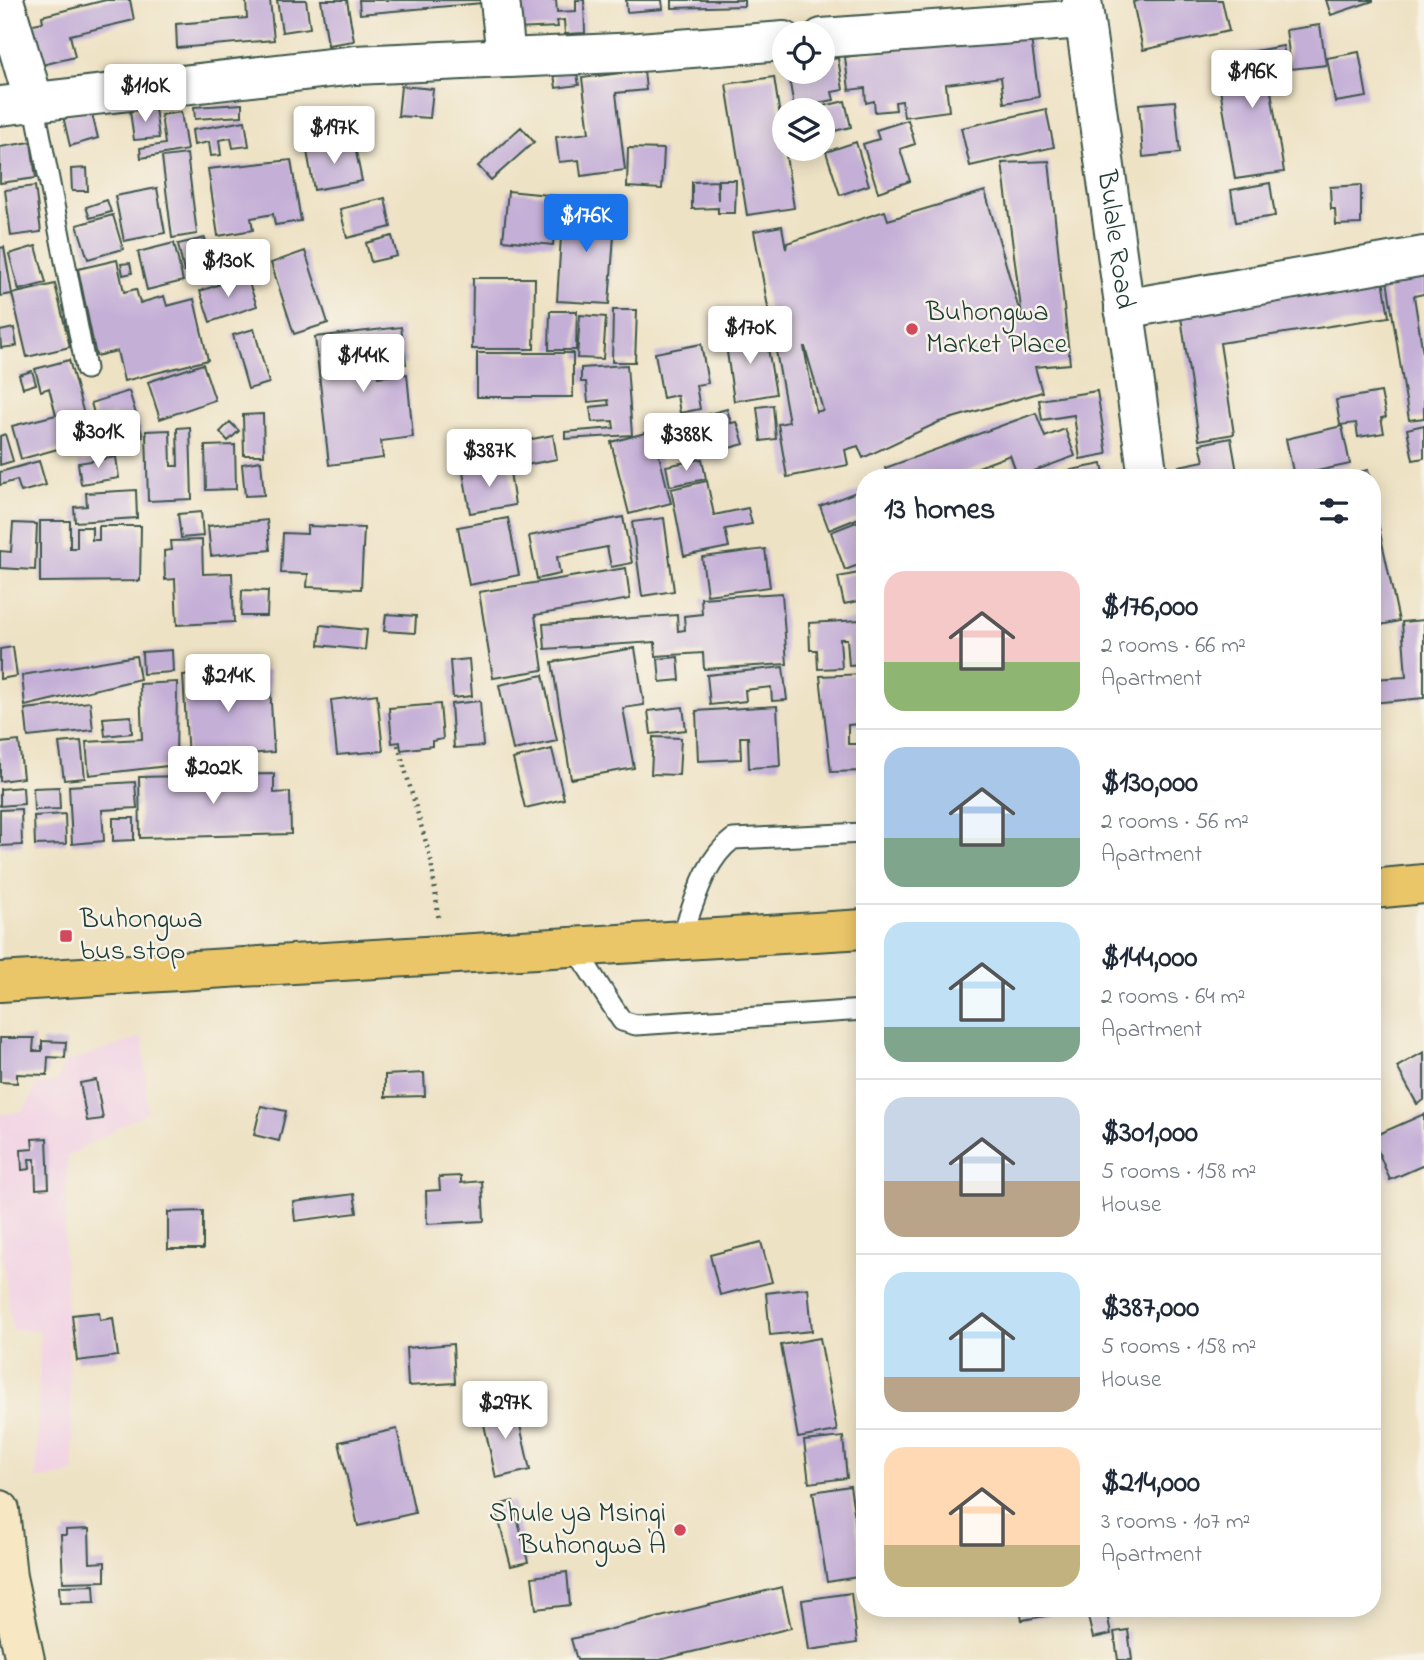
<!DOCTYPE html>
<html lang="en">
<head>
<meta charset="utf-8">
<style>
	body { margin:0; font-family:"Indie Flower",sans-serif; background:#f2f2f3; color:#1f2937; height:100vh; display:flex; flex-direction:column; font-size:26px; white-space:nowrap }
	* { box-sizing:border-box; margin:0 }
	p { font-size:23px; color:#747a83 }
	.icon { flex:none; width:38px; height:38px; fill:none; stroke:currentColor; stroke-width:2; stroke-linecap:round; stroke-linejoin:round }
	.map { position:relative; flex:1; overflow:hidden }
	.details { position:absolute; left:856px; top:469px; width:525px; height:1148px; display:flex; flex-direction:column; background:#fff; border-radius:28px; box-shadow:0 4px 18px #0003 }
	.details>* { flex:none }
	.buttons { position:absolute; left:772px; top:21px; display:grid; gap:14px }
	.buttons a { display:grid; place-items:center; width:63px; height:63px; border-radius:50%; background:#fff; box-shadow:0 4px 18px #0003; font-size:35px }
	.price { position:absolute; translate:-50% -60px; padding:0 16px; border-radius:7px; background:#fff; color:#222; font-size:23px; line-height:46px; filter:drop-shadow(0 2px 4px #0008) }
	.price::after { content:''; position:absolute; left:50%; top:42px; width:21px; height:16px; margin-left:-10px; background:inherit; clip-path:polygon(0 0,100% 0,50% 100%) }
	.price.active { background:#1a73e8; color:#fff }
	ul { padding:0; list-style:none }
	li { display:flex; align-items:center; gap:21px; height:175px; padding:0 28px }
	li+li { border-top:2px solid #e0e1e3 }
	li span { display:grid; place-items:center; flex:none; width:196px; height:140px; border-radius:21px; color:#555 }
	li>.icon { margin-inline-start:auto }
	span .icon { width:84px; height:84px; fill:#fffc; stroke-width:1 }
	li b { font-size:30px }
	h2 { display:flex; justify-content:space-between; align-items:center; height:84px; padding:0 28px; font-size:30px }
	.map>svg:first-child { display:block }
	.built { fill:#f1d0e3 }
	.building { fill:#c4afd7; fill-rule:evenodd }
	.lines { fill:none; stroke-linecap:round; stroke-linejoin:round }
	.service-casing { stroke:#3e564a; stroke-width:23 }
	.minor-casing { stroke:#3e564a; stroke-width:42 }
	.tertiary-casing { stroke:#3e564a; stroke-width:42 }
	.secondary-casing { stroke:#3e564a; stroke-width:42 }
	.trunk-casing { stroke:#3e564a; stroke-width:42 }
	.path { stroke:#3e564a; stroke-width:4.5; stroke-dasharray:2 5; stroke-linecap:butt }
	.service { stroke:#fff; stroke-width:19 }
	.minor { stroke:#fff; stroke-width:38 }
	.tertiary { stroke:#fff; stroke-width:38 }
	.secondary { stroke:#f7e8c3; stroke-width:38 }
	.trunk { stroke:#ebc669; stroke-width:38 }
	.poi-dot { fill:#d1495b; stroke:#f7f3e8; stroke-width:2.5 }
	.labels { text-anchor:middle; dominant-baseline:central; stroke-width:5; stroke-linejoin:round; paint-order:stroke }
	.street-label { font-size:28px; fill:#1f3d34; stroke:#f7f3e8 }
	.poi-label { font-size:28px; fill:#1f3d34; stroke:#f7f3e8; text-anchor:start }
</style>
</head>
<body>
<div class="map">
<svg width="1424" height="1660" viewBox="0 0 1424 1660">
	<rect width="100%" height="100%" fill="#f7f3e8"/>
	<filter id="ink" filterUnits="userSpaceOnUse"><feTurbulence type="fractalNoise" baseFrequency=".0143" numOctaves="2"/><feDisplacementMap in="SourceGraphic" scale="14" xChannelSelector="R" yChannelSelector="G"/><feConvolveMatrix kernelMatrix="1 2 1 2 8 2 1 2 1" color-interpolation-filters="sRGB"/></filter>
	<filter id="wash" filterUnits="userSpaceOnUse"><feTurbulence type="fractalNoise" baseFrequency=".00686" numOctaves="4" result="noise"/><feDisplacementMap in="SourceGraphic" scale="28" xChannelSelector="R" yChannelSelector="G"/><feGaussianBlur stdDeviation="1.57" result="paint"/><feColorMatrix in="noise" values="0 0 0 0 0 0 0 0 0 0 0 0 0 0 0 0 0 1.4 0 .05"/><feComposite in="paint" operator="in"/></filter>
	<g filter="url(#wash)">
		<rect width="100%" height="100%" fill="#eee2c4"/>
		<path class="built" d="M143 1037 148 1111 68 1156 64 1252 74 1473 36 1480 40 1331 12 1330 0 1235V1115L22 1111 37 1086 58 1080 64 1063Z"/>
		<g id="blocks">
			<path class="building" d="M106 0H130L134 20 70 35 75 57 34 67 24 26 43 22 42 16Z
				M246 0H270L274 40 177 48 176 24 247 18Z
				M277 0H306L310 28 282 32Z
				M321 0H347L354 41 328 45Z
				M359 0H482V3L360 14Z
				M514 0H556L557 12 576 11V0H584L585 33 565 34 564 20 557 21 558 27 515 29Z
				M626 0H662L663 9 627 12Z
				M672 0H744V6L672 8Z
				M1140 0H1222L1229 31 1143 50 1133 2Z
				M1326 0H1373V1L1331 15Z
				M1320 25 1326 65 1291 69 1286 30Z
				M1030 31 1039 97 1004 103 1001 77 946 84 949 111 904 117 902 101 895 102 896 110 875 112 874 101 866 103 865 88 849 90 845 57Z
				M1283 46 1288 76 1269 79 1284 172 1235 179 1215 58Z
				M1359 52 1367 97 1335 102 1327 58Z
				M838 58 843 90 832 92 834 100 794 107 788 72H822V61Z
				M575 63 579 85 556 88 553 67Z
				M644 70 646 90 616 93 625 170 581 176 579 160 559 162 556 137 589 133 582 78Z
				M774 77 794 208 747 215 726 84Z
				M401 86 433 89 430 118 398 116Z
				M845 101 851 127 822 134V110L811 109Z
				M1175 101 1180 153 1143 157 1139 104Z
				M242 104V116L195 119 194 107Z
				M155 108 159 138 134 140 130 111Z
				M1046 109 1054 147 970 166 961 128Z
				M91 110 98 138 70 146 63 116Z
				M181 112 187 150 141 158 140 148 165 144 161 115Z
				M908 120 915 144 900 149 910 181 878 192 863 144 879 139 876 130Z
				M245 121 249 146 233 148 231 138 219 140 221 155 211 156 209 142 194 145 192 130Z
				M521 127 534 142 491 180 478 166Z
				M31 142 36 178 0 183V147Z
				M354 142 362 181 314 190 307 151Z
				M856 142 869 185 840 195 826 152Z
				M628 148 664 149 662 189 627 187Z
				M187 154 197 234 172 238 162 157Z
				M291 160 301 221 275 225 273 214 251 218 253 230 218 236 208 169Z
				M1049 161 1070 364 1035 367 1042 392 939 422 863 458 858 446 845 450 848 465 787 477 778 424 789 422 754 231 782 226 786 249 787 243 885 211 888 220 985 191 1023 324 1002 163ZM804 347H805L823 410 816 412Z
				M87 168 88 191H72L71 169Z
				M718 180H736L735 213H718V208L692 209V182L717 181 718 200Z
				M1270 183 1275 216 1236 222 1231 190Z
				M1361 185V224L1336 225 1335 209H1331L1330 187Z
				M35 186 41 232 11 236 5 190Z
				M157 188 165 233 124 241 115 196Z
				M508 191 558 196 553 245 503 240Z
				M385 198 391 227 347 238 340 209Z
				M107 200 111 212 90 218 86 207Z
				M563 205 616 208 609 304 557 301Z
				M113 215 123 249 88 259 77 225Z
				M392 236 397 256 371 262 366 243Z
				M205 238 211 266 184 272 178 244Z
				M174 243 183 281 147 290 138 252Z
				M36 246 46 283 19 290 9 254Z
				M4 247 12 294 55 284 70 347 27 357 12 294 0 296V248Z
				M305 251 328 323 294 334 271 263Z
				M117 260 124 292 136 289 140 303 164 296 167 306 194 299 208 360 124 381 117 351 96 356 78 269Z
				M130 263 132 273 123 275 121 264Z
				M1424 267V294L1414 296 1424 360V418L1409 420 1386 274Z
				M246 275 257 306 210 322 200 291Z
				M473 278H535L534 349H472Z
				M1383 279 1389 317 1220 343 1234 434 1199 440 1180 310Z
				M613 310H637L635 362H612Z
				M550 311H577L576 350H549Z
				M580 315 606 317 603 359 577 358Z
				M401 327 406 364 377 367 378 377 407 374 413 437 381 441 383 458 329 465 315 337Z
				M14 328 17 346 1 348 0 331Z
				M254 329 269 383 248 389 233 335Z
				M765 331 776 394 734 401 725 338Z
				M701 344 708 383 696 385 700 409 680 413 677 395 663 398 655 353Z
				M477 353H573V397H477Z
				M69 360 91 440 21 459 12 426 56 415 49 388 41 391 35 369Z
				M203 364 215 400 160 419 148 382Z
				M627 365 632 435 565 439V432L614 428 613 421 592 422 590 407 609 405 608 400 588 402 586 382H581V368Z
				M32 371 36 384 23 388 19 375Z
				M129 391 143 437 124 444 115 414 96 420 91 403Z
				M1097 391 1107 454 1080 459 1074 415 1042 420 1039 400Z
				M1381 392 1386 417 1381 418 1384 433 1358 437 1356 423 1340 425 1336 400Z
				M773 405 776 439 761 441 757 407Z
				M727 409 731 423 737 422 744 444 685 460 681 447 660 453 654 429Z
				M1036 413 1045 437 1065 429 1075 456 1018 477 1010 455 963 473 964 478H889L885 468Z
				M263 414 264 455H244L243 415Z
				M230 422 239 431 228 441 220 432Z
				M1424 425V458L1413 460 1407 429Z
				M1342 426 1350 464 1294 476 1286 439Z
				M190 427 192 499 148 501 146 431 170 430 171 466H178L177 428Z
				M653 431 671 503 629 514 611 442Z
				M5 434 13 461 0 465V436Z
				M553 435 557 459 526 465 522 441Z
				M1231 438 1238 478H1181L1179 466 1204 461 1200 444Z
				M235 445 236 489 206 490 205 446Z
				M116 457 119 478 81 484 78 463Z
				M702 459 706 479 670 486 666 466Z
				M39 461 46 485 21 492 17 480 0 485V472Z
				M261 461 264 495 245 496 242 464Z
				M1102 464 1105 478H1052L1051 474Z
				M509 465 515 505 470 513 463 472Z
				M1368 470 1370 478H1337V477Z
				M707 481 714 515 748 508 752 524 725 529 729 547 684 556 671 489Z
				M864 489V516L829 530 820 506Z
				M136 490 137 518 75 522 74 507 87 506 86 493Z
				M1372 495 1399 621 1372 627Z
				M201 512 203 536 181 538 178 514Z
				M623 517 632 563 611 567 607 547 557 557 560 574 537 579 529 536Z
				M508 518 519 575 469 585 458 527Z
				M664 518 674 591 642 596 632 522Z
				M864 519V563L845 570 831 532Z
				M267 520 270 550 211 556 208 526Z
				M40 521H70V548H77V527H92V540H99V526H141L140 581 40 582Z
				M13 523 37 524 35 570 0 568V551L11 552Z
				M307 526 364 528 361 589 307 587 308 574 281 573 283 533 307 534Z
				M202 540 203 574 232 573 234 622 177 625 175 579 165 580 164 551 172 550 171 541Z
				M765 549 770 587 707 595 702 557Z
				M626 568 630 599 535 615 543 670 493 678 479 592Z
				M864 572V600L844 604 838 577Z
				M242 590 268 591 267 616H241Z
				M782 593 787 664 704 669 703 653 656 656 655 642 545 649 543 624 677 615 678 631 685 630 684 616 702 614 701 598Z
				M386 614 416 616 415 633 384 631Z
				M861 620 863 665 849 666 847 639H840L842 668 818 669 817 650H810L809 623Z
				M1424 620V698L1372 703V679L1406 677 1402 622Z
				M321 625 367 630 365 650 319 645Z
				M13 647 17 676 0 679V649Z
				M635 648 644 705 623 708 634 768 571 779 552 662Z
				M172 650 173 672 143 674 142 652Z
				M136 656 140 679 25 706 22 675Z
				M678 657 680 680 660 682 658 659Z
				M469 659 472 696 453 698 450 661Z
				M783 667 787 700 772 701 771 687 745 690 746 701 710 705 707 675Z
				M269 670 274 752 188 758 183 675Z
				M864 674 860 724 848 725V744H864V771L831 772 820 676Z
				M543 675 557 741 513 750 499 685Z
				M177 682 176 765 89 775 86 742 142 739 140 684Z
				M377 694 383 751 337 755 331 700Z
				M480 701 483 746 454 748 451 704Z
				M90 702 93 730 28 737 25 709Z
				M440 704 443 739 432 741V746L401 750 400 742 392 743 389 708Z
				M777 706 780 766 749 768 748 737H740L741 759 698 761 696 711Z
				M683 707 686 730 651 734 648 711Z
				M131 716 132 733 105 736 103 718Z
				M653 737 681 738 679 775 651 774Z
				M19 741 23 778 0 781V743Z
				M81 741 85 778 64 780 59 743Z
				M552 749 564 799 525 808 513 759Z
				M274 774V793L290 792 291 834 140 838 139 777Z
				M135 782 137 808 102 810 104 841 72 844 69 786Z
				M23 787 24 804 0 806V789Z
				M59 787 60 809 34 810 33 788Z
				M21 809 22 845 0 846V810Z
				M65 814 66 844 35 845 34 816Z
				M113 818H134V840L113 841Z
				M1375 971 1380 995 1372 997V972Z
				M0 1038H34L33 1051H42V1041L66 1042 65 1058 48 1057 47 1075 17 1074V1083L0 1082Z
				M1424 1052V1100L1417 1104 1397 1067Z
				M424 1073 425 1096 385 1097V1075Z
				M96 1080 103 1119 87 1121 80 1083Z
				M261 1106 286 1111 279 1141 254 1135Z
				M1424 1114V1165L1390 1180 1372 1137Z
				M47 1138 49 1188 36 1189 35 1159H29L30 1169 22 1170 21 1150 33 1149 32 1139Z
				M461 1176V1183L482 1181 484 1221 427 1224 426 1191 440 1190 439 1177Z
				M354 1194 357 1213 295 1221 293 1202Z
				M203 1211V1249H168V1212Z
				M761 1242 772 1282 720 1295 710 1255Z
				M808 1288 812 1331 770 1335 766 1293Z
				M99 1312 100 1320 113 1318 118 1356 77 1361 72 1315Z
				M820 1338 837 1431 798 1438 781 1345Z
				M453 1344 455 1383 408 1386 406 1348Z
				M515 1403 530 1470 496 1478 481 1411Z
				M397 1429 415 1513 358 1526 339 1442Z
				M843 1437 847 1478 809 1483 804 1441Z
				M850 1486 864 1576 827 1582 813 1492Z
				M513 1501 528 1562 511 1566 495 1506Z
				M89 1529 90 1563 105 1562V1581L63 1582 61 1535H66V1530Z
				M567 1572 570 1605 536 1609 532 1577Z
				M94 1585 95 1602 60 1603 59 1586Z
				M782 1587 791 1628 659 1660H577L571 1639Z
				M851 1593 857 1643 809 1650 802 1600Z
				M1020 1608H1080V1610L1022 1620Z
				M1126 1608H1148V1609L1128 1615Z
				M1107 1613 1111 1634 1093 1638 1088 1617Z
				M1128 1630 1132 1660H1118L1114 1632Z"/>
		</g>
	</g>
	<g filter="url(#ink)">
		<use href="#blocks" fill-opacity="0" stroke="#3e564a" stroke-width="2"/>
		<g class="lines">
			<g class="service-casing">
				<path id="service" d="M34 102 86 369
					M680 941C694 906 702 862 733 839L864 833
					M575 948 622 1021 636 1025 864 1010"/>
			</g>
			<g class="minor-casing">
				<path id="minor" d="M4 0 34 102
					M500 0 506 58
					M822 38 1084 19
					M0 106 355 65 639 52 784 41
					M1124 309 1424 256"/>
			</g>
			<g class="tertiary-casing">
				<g id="tertiary">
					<path id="s1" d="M1082 0 1148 478"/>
				</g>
			</g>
			<g class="secondary-casing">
				<path id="secondary" d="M0 1510 7 1577 25 1660"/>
			</g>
			<g class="trunk-casing">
				<path id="trunk" d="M1372 889 1424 884
					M0 982 864 929"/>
			</g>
			<path class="path" d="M398 745 431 860 439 921"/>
			<use href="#service" class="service"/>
			<use href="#minor" class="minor"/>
			<use href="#tertiary" class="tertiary"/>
			<use href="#secondary" class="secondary"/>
			<use href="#trunk" class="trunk"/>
		</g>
	</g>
	<g class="poi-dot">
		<circle cx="912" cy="329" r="7"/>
		<rect x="59" y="929" width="14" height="14" rx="3.5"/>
		<circle cx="680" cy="1530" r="7"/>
	</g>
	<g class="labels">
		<g class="street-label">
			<text stroke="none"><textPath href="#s1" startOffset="242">Bulale Road</textPath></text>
		</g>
		<g class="poi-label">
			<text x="926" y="313">Buhongwa<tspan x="926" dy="32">Market Place</tspan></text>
			<text x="80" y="920">Buhongwa<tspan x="80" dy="32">bus stop</tspan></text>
			<text x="666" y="1514" text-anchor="end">Shule ya Msingi<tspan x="666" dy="32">Buhongwa A</tspan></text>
		</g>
	</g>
</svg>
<div class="buttons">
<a><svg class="icon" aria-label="locate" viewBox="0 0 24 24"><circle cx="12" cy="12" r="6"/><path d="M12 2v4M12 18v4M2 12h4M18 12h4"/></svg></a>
<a><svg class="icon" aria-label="layers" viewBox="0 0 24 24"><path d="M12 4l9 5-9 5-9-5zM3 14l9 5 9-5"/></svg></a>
</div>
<b class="price" style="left:1252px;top:110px">$196K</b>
<b class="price" style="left:145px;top:124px">$110K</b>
<b class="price" style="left:334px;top:166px">$197K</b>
<b class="price active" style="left:586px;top:254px">$176K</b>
<b class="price" style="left:228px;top:299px">$130K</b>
<b class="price" style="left:750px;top:366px">$170K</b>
<b class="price" style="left:363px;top:394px">$144K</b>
<b class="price" style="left:98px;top:470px">$301K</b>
<b class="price" style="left:686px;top:473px">$388K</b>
<b class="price" style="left:489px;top:489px">$387K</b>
<b class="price" style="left:228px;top:714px">$214K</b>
<b class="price" style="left:213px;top:806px">$202K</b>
<b class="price" style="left:505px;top:1441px">$297K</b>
<section class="details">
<h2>13 homes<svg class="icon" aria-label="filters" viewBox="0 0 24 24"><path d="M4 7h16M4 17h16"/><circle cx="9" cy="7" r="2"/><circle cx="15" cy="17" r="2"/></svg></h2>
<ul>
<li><span style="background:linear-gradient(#f6c9c9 65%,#8fb573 0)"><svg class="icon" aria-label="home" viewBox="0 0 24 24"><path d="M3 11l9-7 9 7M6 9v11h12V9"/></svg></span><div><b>$176,000</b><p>2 rooms · 66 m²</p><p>Apartment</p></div></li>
<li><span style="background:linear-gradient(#a9c7e8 65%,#7fa58c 0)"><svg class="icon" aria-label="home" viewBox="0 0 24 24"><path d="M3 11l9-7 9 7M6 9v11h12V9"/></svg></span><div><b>$130,000</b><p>2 rooms · 56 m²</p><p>Apartment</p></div></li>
<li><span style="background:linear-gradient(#bfe0f5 75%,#7fa58c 0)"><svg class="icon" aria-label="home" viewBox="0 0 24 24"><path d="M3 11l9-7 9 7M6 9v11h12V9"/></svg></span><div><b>$144,000</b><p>2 rooms · 64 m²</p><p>Apartment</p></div></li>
<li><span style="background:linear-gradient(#c9d6e8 60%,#b9a48a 0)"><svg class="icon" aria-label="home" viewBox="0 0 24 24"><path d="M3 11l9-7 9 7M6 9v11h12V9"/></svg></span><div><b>$301,000</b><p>5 rooms · 158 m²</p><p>House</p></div></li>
<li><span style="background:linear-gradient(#bfe0f5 75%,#b9a48a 0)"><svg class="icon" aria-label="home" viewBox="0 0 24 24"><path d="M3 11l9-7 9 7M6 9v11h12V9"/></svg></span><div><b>$387,000</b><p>5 rooms · 158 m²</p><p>House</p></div></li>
<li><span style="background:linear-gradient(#ffd9b3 70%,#c2b280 0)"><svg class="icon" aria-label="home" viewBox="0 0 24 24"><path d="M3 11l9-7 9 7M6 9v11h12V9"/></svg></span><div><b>$214,000</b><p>3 rooms · 107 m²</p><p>Apartment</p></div></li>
</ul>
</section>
</div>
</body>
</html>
